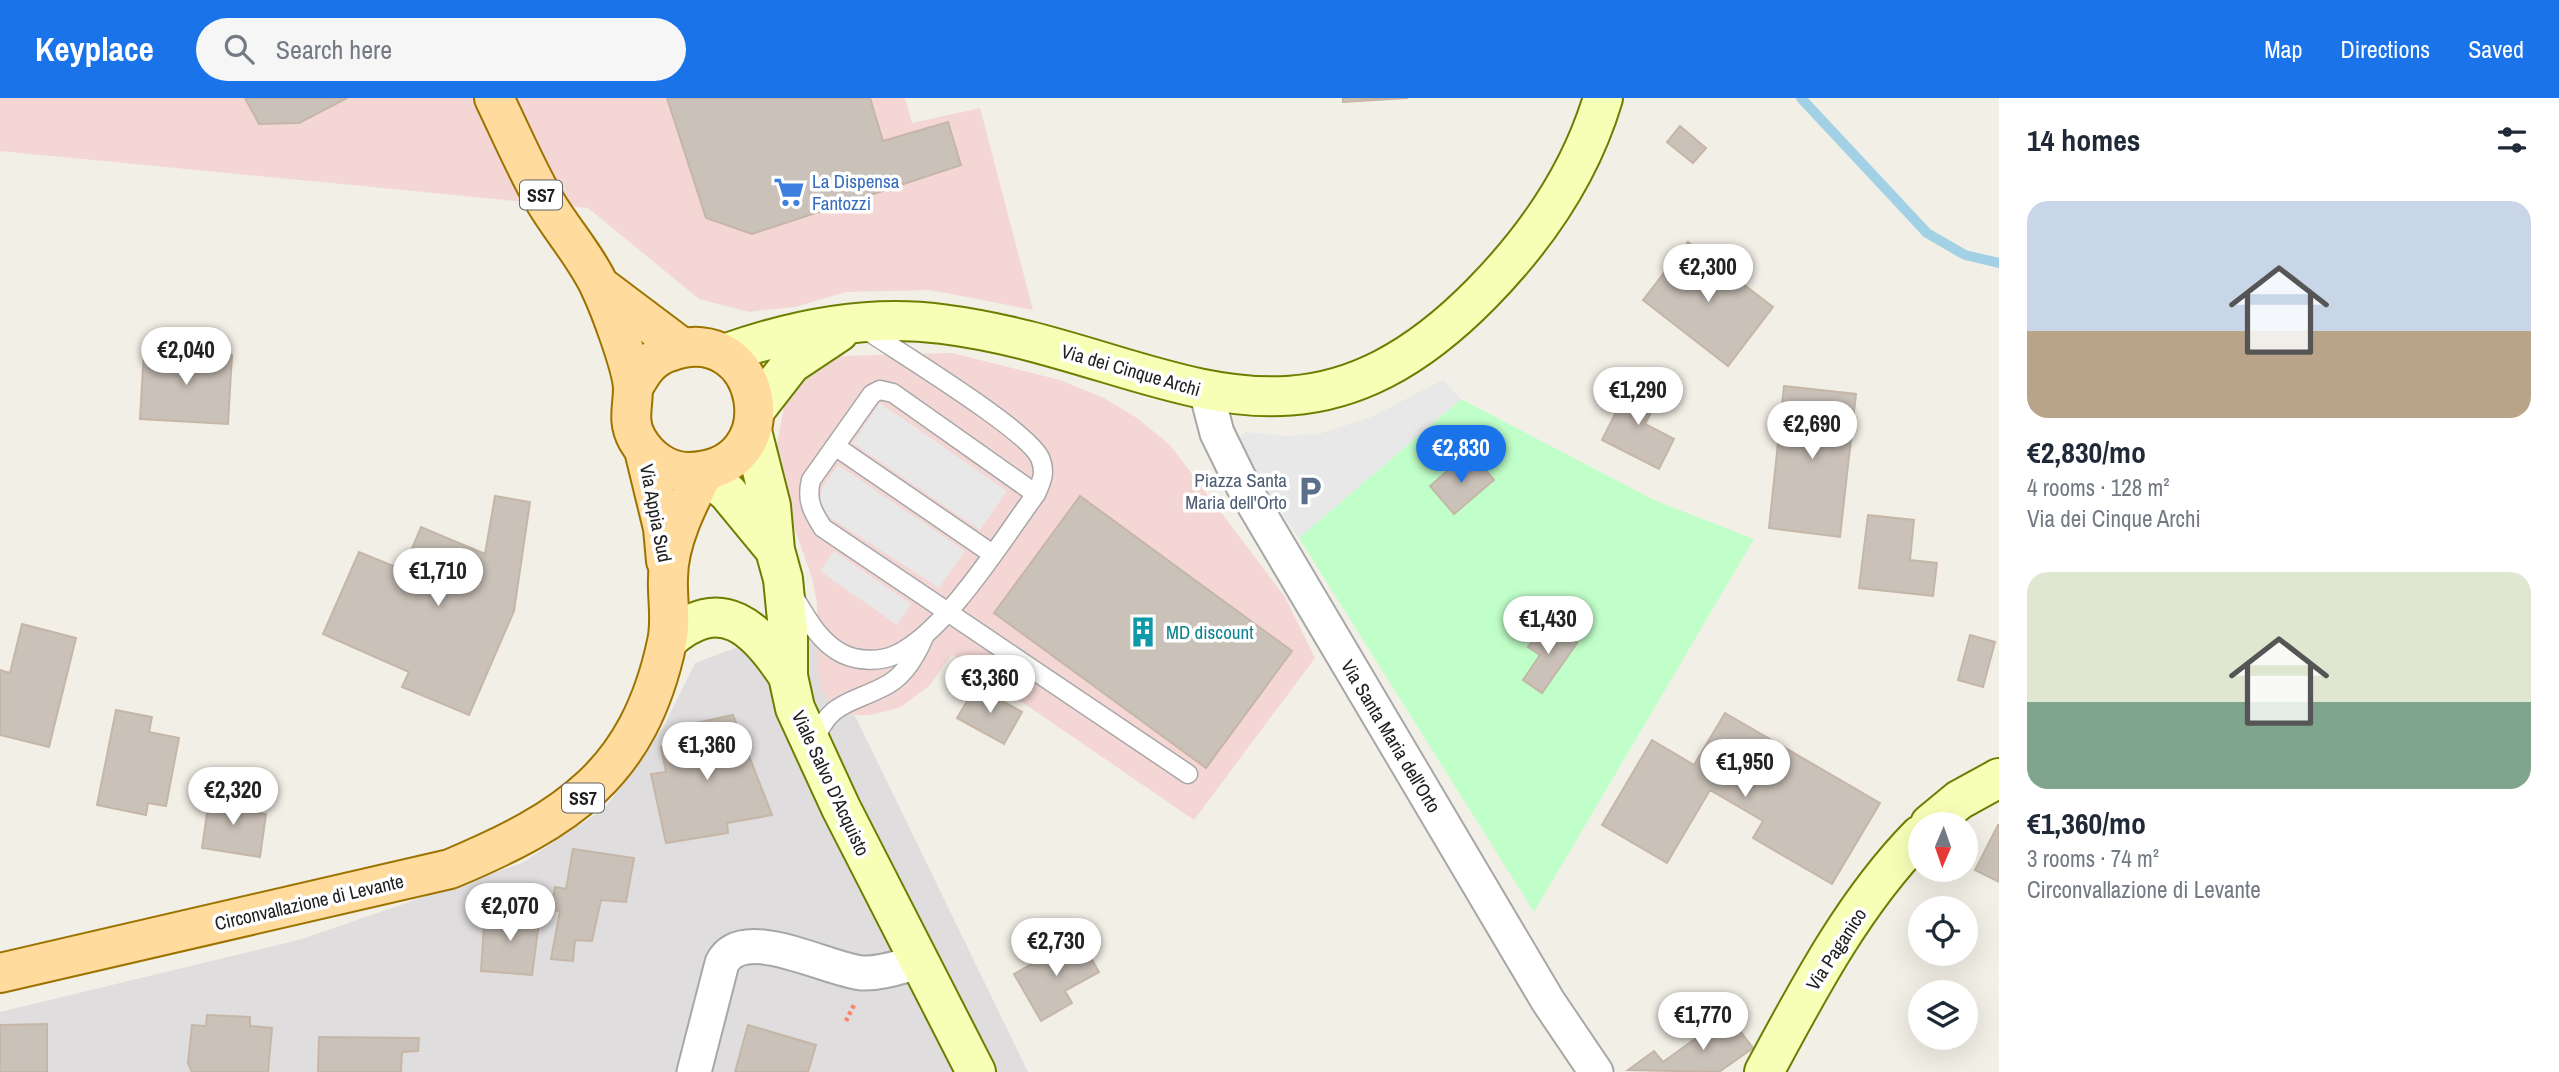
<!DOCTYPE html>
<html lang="en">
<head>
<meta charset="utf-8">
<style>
	body { margin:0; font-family:"Archivo Narrow",sans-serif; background:#f6f6f7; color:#1f2937; height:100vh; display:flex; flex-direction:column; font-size:26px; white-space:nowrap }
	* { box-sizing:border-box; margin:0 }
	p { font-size:23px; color:#747a83 }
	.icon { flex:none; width:38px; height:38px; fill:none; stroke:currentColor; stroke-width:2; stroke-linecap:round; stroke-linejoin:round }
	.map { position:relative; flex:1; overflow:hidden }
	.panel { display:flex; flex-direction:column; background:#fff; width:560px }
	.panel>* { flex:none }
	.needle { width:46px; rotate:182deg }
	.buttons { position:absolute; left:1908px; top:714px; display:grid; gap:14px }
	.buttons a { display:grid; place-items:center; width:70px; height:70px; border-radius:50%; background:#fff; box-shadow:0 7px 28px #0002; font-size:35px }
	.price { position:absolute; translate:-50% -60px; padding:0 16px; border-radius:24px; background:#fff; color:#222; font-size:23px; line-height:46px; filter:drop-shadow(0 2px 4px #0008) }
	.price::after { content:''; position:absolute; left:50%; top:42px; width:21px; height:16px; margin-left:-10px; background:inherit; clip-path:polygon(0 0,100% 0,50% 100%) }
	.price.active { background:#1a73e8; color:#fff }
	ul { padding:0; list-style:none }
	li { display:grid; align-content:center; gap:14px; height:371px; padding:0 28px }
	li span { display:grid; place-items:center; height:217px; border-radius:21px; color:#555 }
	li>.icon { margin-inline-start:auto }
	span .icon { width:126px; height:126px; fill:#fffc; stroke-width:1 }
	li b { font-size:30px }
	h2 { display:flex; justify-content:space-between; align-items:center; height:84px; padding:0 28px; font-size:30px }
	header { display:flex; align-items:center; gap:42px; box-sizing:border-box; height:98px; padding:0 35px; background:#1a73e8; color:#fff }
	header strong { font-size:33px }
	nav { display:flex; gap:38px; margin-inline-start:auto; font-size:24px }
	.search { width:490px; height:63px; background:#f6f6f7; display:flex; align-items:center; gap:18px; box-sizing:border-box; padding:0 24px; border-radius:38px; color:#747a83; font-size:26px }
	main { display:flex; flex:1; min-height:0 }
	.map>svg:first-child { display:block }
	.residential { fill:#dfdddd }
	.commercial { fill:#f4d7d4 }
	.park { fill:#c0ffc9 }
	.parking { fill:#e8e8e8 }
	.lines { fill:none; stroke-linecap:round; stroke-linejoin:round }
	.stream { stroke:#a2d0e4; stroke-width:10 }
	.building { fill:#cac1b8; stroke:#c5b6a7; stroke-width:2 }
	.lane-casing { stroke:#a7a7a7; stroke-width:21 }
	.street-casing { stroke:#a7a7a7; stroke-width:37 }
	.secondary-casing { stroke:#697f00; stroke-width:42 }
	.primary-casing { stroke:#9d7300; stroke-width:42 }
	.path { stroke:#ff836a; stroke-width:4.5; stroke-dasharray:3.5 3.5; stroke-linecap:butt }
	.lane { stroke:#fff; stroke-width:18 }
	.street { stroke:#fff; stroke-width:33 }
	.secondary { stroke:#f7ffb7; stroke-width:38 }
	.primary { stroke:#ffdb9e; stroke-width:38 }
	.labels { text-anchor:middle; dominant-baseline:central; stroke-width:7; stroke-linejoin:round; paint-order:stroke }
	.shield { fill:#fff; stroke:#636363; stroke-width:2 }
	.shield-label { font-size:18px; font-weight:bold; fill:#202020 }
	.shop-label { font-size:19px; fill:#366cbe; stroke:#fff; text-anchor:start }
	.street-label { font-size:19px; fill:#202020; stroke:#fff }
	.service-label { font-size:19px; fill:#4e5e75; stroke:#fff; text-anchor:end }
	.culture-label { font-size:19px; fill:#0d838f; stroke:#fff; text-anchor:start }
</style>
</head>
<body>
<header>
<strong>Keyplace</strong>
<div class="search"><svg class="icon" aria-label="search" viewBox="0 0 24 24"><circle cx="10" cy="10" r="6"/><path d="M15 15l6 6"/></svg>Search here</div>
<nav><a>Map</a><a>Directions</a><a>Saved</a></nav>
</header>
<main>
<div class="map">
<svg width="1999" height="974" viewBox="0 0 1999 974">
	<rect width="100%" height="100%" fill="#f2efe6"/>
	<path class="residential" d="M809 523 1028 974H0V914L299 842 522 765 605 710 664 628 695 565Z"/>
	<path class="commercial" d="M0 0H905L912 25 980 10 1033 212 930 192 846 194 795 209 749 214 699 201 588 110 0 53Z
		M952 255 1060 282 1104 300 1137 320 1170 347 1285 499 1315 560 1194 722 952 556 929 588 901 609 887 613 870 617H850L834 608 823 595 817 576V506L812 480 773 369 786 297 796 283 822 264 841 258Z"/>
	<path class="park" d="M1461 301 1656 403 1754 441 1534 814 1299 440Z"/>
	<path class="parking" d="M1443 282 1461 301 1299 440 1233 345 1246 334 1285 338 1319 336 1371 319Z
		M880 305 1007 393 980 432 853 345Z
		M838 367 965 453 939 490 828 418 820 403 822 390Z
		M834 453 911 506 897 527 820 473Z"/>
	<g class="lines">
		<path class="stream" d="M1801 0 1927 135 1965 157 1999 165"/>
	</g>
	<path class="building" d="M245 0H347L299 25 259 26Z
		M667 0H870L883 43 948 24 961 67 752 136 706 120Z
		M1343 0H1408L1343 4Z
		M1680 28 1706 50 1693 65 1667 44Z
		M1688 144 1773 209 1728 268 1643 202Z
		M144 253 232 257 228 326 140 321Z
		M1632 282 1660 297 1645 326 1674 341 1659 371 1602 342Z
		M1784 288 1856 296 1840 439 1769 430Z
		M1460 362 1470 374 1480 365 1494 382 1454 416 1430 388Z
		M495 398 530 404 514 513 469 617 402 589 409 574 323 536 359 454 403 472 421 429 485 456Z
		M1080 398 1292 553 1206 670 994 515Z
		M1868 417 1914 422 1910 462 1937 465 1933 498 1859 490Z
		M1546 524 1577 545 1542 595 1523 582 1540 557 1528 549Z
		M22 526 76 540 49 649 0 637V572L10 575Z
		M1970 537 1995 544 1983 589 1958 582Z
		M976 588 1022 614 1004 646 957 620Z
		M116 612 152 619 149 634 179 640 166 708 148 705 146 717 97 707Z
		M1725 615 1880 705 1832 786 1753 740 1763 723 1710 692 1667 765 1602 727 1652 642 1694 667Z
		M733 617 772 717 727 725 728 735 666 745 651 676 666 674 661 649 676 646 673 630Z
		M210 695 245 700 243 713 266 716 260 759 202 750Z
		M1998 727H1999V784L1975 772Z
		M573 751 634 760 626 804 601 802 592 843 575 842 573 863 551 861 560 813 551 812 555 789 566 791Z
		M485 813 540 817 532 877 481 873Z
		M1079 839 1099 874 1065 893 1072 905 1041 923 1014 876Z
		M207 917 250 919V928L272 930 268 974H192L188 965 192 927 206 928Z
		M1728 917 1753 950 1719 974 1628 972 1654 953 1663 964Z
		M47 926V974H0V927Z
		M748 927 816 947 808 974H735Z
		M319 939 419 940 418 953 402 954 401 974H318Z"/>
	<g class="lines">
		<g class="lane-casing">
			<path id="lane" d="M835 348 991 455
				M1036 396 893 295 880 292 872 296 811 382C806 402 812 413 823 430L1188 676
				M794 499C806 519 820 545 843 556 858 563 879 564 895 557 946 534 1002 442 1036 396 1042 383 1046 374 1040 360 1028 332 895 252 862 229
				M814 645C828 604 850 606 883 589 903 580 916 558 924 539"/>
		</g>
		<g class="street-casing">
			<path id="street" d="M1206 293 1217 335 1243 388 1548 903 1596 974
				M694 974 722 865C743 824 827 872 862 875 881 876 902 868 920 864"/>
		</g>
		<g class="secondary-casing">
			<path id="secondary" d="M724 256C794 231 867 216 942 226 1157 253 1290 391 1482 195 1536 140 1581 74 1603 0
				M756 311 791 266 839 234
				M752 333 771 408 775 452 783 481 788 532V578L795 610 841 710 976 974
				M704 374 728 395 775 452
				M668 542C722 494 757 531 788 578
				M1930 726 1959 702 1999 680
				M1764 974C1808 892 1854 804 1920 737"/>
		</g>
		<g class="primary-casing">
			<path id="primary" d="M494 0C510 33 525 68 543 100 560 130 586 158 600 189 610 210 632 269 633 290 633 309 627 323 637 341 647 359 666 374 688 374 793 373 763 219 669 254 650 260 642 274 633 290
				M600 188 681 249
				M644 352 663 430 666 463
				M0 875 450 771C567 722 639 676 667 544 672 522 667 501 668 480 668 444 688 405 704 374"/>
		</g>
		<path class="path" d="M846 923 855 905"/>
		<use href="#lane" class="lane"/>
		<use href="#street" class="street"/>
		<use href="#secondary" class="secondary"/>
		<use href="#primary" class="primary"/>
	</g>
	<defs>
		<g id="supermarket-bare" transform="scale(2.415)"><path d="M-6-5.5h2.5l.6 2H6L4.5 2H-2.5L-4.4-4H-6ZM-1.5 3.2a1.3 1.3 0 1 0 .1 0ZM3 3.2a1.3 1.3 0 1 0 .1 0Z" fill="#3f7fe0" stroke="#fff" stroke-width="2.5" paint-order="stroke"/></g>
		<g id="parking-bare" transform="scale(2.415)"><path d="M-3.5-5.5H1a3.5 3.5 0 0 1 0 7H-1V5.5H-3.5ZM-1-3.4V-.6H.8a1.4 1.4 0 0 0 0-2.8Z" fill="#5c6f8a" stroke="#fff" stroke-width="2.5" paint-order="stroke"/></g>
		<g id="building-bare" transform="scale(2.415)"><path d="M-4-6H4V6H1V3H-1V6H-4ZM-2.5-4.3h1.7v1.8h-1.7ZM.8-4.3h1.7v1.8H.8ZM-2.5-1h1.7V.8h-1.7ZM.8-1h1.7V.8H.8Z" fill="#0f9aa8" stroke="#fff" stroke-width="2.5" paint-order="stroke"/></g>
	</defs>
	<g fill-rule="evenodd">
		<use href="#supermarket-bare" x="789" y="94"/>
		<use href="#parking-bare" x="1310" y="393"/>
		<use href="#building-bare" x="1143" y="534"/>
	</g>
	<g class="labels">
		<g class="shield">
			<rect x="520" y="82.5" width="42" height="29" rx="5"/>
			<rect x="562" y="685.5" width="42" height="29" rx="5"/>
		</g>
		<g class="shield-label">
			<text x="541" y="97">SS7</text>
			<text x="583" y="700">SS7</text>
		</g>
		<g class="shop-label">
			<text x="812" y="83">La Dispensa<tspan x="812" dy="22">Fantozzi</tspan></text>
		</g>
		<g class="street-label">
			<text transform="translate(1131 272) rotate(16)">Via dei Cinque Archi</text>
			<text transform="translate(656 415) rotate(79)">Via Appia Sud</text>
			<text transform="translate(1391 638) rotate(59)">Via Santa Maria dell'Orto</text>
			<text transform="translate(831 685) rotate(65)">Viale Salvo D'Acquisto</text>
			<text transform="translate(309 804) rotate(-13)">Circonvallazione di Levante</text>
			<text transform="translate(1836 851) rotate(-57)">Via Paganico</text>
		</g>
		<g class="service-label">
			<text x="1287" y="382">Piazza Santa<tspan x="1287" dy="22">Maria dell'Orto</tspan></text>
		</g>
		<g class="culture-label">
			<text x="1166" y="534">MD discount</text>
		</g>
	</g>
</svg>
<div class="buttons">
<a><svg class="needle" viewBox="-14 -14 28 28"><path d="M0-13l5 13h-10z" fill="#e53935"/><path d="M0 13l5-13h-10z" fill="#747a83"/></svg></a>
<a><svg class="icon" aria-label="locate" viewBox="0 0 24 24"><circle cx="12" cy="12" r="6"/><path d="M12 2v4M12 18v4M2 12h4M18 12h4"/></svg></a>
<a><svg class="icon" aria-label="layers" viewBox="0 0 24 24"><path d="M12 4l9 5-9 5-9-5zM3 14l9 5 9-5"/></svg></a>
</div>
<b class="price" style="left:1708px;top:206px">€2,300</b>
<b class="price" style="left:186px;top:289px">€2,040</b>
<b class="price" style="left:1638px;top:329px">€1,290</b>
<b class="price" style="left:1812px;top:363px">€2,690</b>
<b class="price active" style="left:1461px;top:387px">€2,830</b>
<b class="price" style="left:438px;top:510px">€1,710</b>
<b class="price" style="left:1548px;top:558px">€1,430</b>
<b class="price" style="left:990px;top:617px">€3,360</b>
<b class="price" style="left:707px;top:684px">€1,360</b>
<b class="price" style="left:1745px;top:701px">€1,950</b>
<b class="price" style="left:233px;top:729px">€2,320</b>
<b class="price" style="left:510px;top:845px">€2,070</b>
<b class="price" style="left:1056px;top:880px">€2,730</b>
<b class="price" style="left:1703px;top:954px">€1,770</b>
</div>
<section class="panel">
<h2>14 homes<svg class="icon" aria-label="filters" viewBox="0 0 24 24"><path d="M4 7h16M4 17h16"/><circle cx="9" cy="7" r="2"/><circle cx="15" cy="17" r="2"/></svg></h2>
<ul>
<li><span style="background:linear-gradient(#c9d6e8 60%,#b9a48a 0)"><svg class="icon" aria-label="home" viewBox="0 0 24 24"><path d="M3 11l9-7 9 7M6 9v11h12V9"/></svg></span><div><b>€2,830/mo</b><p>4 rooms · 128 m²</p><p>Via dei Cinque Archi</p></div></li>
<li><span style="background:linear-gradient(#dfe7d0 60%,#7fa58c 0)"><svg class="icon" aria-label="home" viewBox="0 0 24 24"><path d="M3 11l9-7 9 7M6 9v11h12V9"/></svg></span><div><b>€1,360/mo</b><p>3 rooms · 74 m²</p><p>Circonvallazione di Levante</p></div></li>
</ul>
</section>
</main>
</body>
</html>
